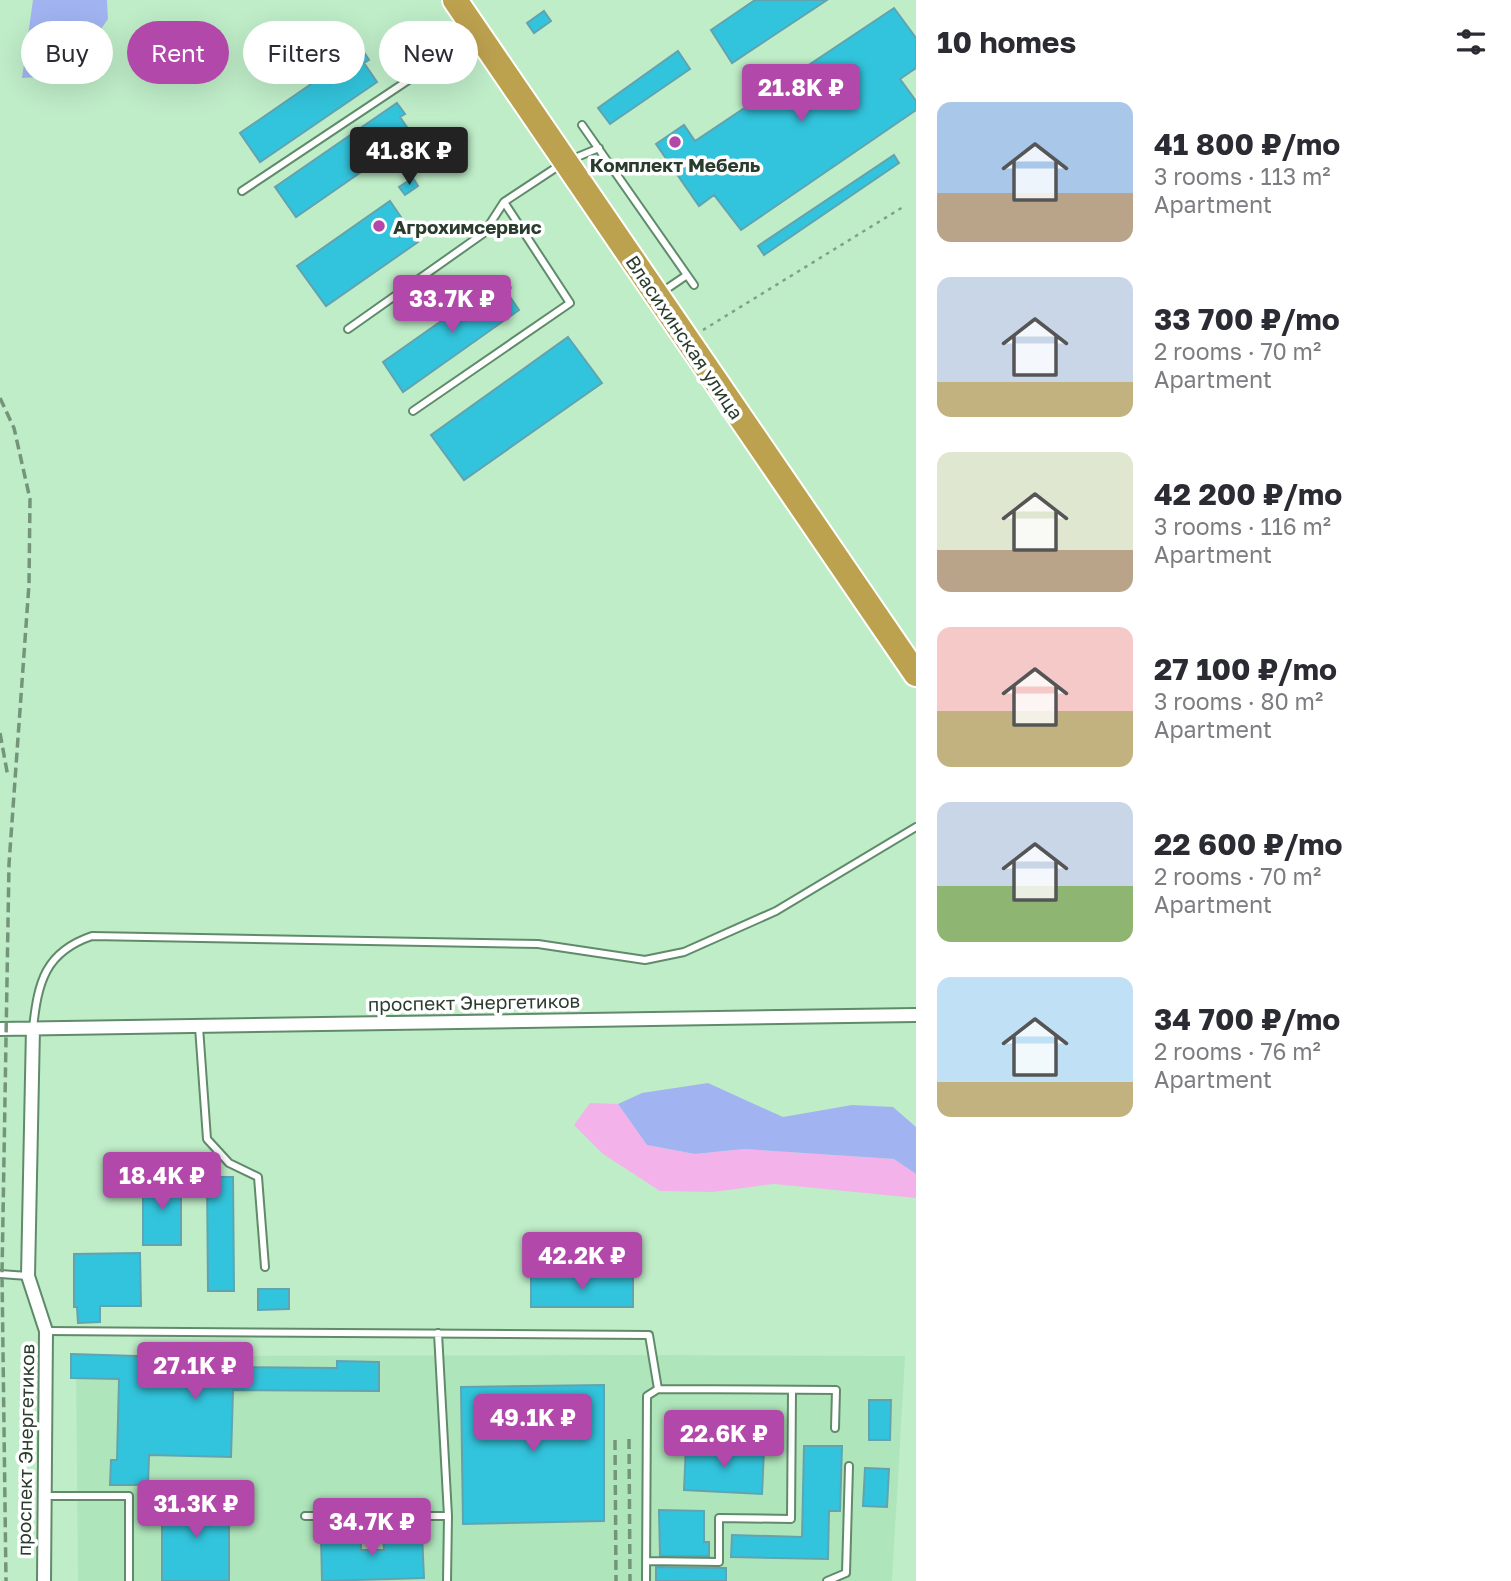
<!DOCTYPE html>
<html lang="en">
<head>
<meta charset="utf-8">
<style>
	body { margin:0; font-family:"Golos Text",sans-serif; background:#f7f7f7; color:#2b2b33; height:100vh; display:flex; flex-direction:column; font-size:26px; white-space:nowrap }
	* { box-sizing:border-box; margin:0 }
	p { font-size:23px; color:#7c7c81 }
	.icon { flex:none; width:38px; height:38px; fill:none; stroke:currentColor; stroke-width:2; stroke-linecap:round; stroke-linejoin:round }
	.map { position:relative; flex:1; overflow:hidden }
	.drawer { display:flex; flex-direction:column; background:#fff; width:595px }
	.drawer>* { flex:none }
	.guide { position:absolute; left:21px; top:21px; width:665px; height:63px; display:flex; gap:14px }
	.price { position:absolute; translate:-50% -60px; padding:0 16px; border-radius:7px; background:#b248a9; color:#fff; font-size:23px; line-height:46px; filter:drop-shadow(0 2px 4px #0008) }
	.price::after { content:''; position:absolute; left:50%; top:42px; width:21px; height:16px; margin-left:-10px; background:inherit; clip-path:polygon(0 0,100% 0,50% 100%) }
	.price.current { background:#222; color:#fff }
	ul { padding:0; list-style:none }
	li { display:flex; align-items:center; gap:21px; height:175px; padding:0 21px }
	li span { display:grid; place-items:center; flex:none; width:196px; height:140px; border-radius:14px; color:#555 }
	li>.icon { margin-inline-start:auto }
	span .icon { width:84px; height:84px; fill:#fffc; stroke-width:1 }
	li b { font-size:30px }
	h2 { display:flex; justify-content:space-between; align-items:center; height:84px; padding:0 21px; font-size:30px }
	.tag { padding:0 24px; border-radius:32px; background:#fff; box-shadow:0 7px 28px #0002; font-size:24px; line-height:63px }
	.tag.current { background:#b248a9; color:#fff }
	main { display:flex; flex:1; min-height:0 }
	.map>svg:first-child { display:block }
	.built { fill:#afe5bb }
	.green { fill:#f3b2ea }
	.water { fill:#a1b4f1 }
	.building { fill:#32c4dc; stroke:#62a3b0; stroke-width:2 }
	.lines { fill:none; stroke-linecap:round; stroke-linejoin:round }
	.lane-casing { stroke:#608b6a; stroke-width:10 }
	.street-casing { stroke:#608b6a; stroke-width:16 }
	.highway-casing { stroke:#fff; stroke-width:28 }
	.path { stroke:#7fa186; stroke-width:2.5; stroke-dasharray:3.5 5; stroke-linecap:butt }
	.lane { stroke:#fff; stroke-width:6 }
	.street { stroke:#fff; stroke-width:12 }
	.highway { stroke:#bca14f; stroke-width:24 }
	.rail { stroke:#75957b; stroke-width:3.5; stroke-dasharray:10 5; stroke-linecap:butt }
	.poi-dot { fill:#b248a9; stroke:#fff; stroke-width:2.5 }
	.labels { text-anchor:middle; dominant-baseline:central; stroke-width:7; stroke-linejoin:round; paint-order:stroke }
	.poi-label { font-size:19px; font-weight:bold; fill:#2a3c2e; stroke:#fff }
	.street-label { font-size:19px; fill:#2a3c2e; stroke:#fff }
</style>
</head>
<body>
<main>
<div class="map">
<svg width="916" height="1581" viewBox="0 0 916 1581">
	<rect width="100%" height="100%" fill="#bfedc8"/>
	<path class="built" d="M655 1355 905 1356 892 1581H78L76 1356Z"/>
	<path class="green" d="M590 1103 618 1104 647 1145 695 1154 744 1149 894 1159 916 1174V1198L774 1184 713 1192 660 1191 603 1154 574 1125Z"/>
	<path class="water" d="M33 0H107L108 19 69 75 22 78Z
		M708 1083 783 1117 852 1105 893 1107 916 1127V1174L894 1159 744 1149 695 1154 647 1145 618 1104 642 1093Z"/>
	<path class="building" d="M755 0H827L732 63 711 30Z
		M894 8 916 38V68L900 79 916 101V110L741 230 714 195 699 206 656 144 684 125 695 141Z
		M544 11 551 21 534 33 527 23Z
		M362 49 369 60 364 63 377 82 260 162 240 133Z
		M678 51 690 69 610 124 598 108Z
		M397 103 405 114 400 117 413 136 296 217 275 187Z
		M894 155 899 163 764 255 758 246Z
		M413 178 418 186 405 195 399 187Z
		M390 201 418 242 326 306 297 266Z
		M504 277 511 288 506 291 519 310 403 392 383 362Z
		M568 337 602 383 464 480 431 435Z
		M207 1177H233L234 1291H208Z
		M143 1178H181V1245H143Z
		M140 1253 141 1306H100V1322L78 1323 77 1307H74V1254Z
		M531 1276 633 1277V1307H531Z
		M258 1289H289V1309L258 1310Z
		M71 1354 234 1359V1367L337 1368V1361L379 1362V1391L233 1390 231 1457 149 1455 148 1485H110L111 1460H117L119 1379 71 1378Z
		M604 1385V1521L463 1524 461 1387Z
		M869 1400H891L890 1440H869Z
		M686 1446 764 1450 762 1494 684 1490Z
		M804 1446H842L840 1511H829L828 1559 731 1557 732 1535 802 1537Z
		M865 1468 889 1469 887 1507 863 1506Z
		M162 1499H229V1581H162Z
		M659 1510 704 1511V1542H709V1556H660Z
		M422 1534 424 1578 322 1581 321 1536 361 1535V1550H384L383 1535Z
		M656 1567 726 1568V1581H656Z"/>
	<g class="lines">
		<g class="lane-casing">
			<path id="lane" d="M582 125 694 285
				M570 160 599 148
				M242 191 473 37
				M662 292 687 275
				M348 329 484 233 504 202 560 165
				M413 411 570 303 504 202
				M199 1027 207 1139 229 1163 258 1177 265 1267
				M33 1028C38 982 45 952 92 936L538 944 645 960 684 952 776 911 916 827
				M0 1274 28 1276
				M46 1331 649 1335 658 1389 647 1396 646 1581
				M438 1333 448 1516 447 1581
				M658 1389 836 1390 835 1428
				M46 1496H129V1581
				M305 1516H448
				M646 1561 719 1562V1518L791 1519 792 1390
				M827 1581 846 1573 849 1466"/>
		</g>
		<g class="street-casing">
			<path id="street" d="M33 1028 28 1276 46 1331 44 1581
				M0 1029 916 1015"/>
		</g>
		<g class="highway-casing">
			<path id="highway" d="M455 0 916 674"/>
		</g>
		<path class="path" d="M703 330 903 207"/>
		<use href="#lane" class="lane"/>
		<use href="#street" class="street"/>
		<use href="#highway" class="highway"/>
		<path class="rail" d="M0 398 14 428 30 499 29 584 9 864 2 1274 6 1581
			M0 733 8 777
			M629 1439 630 1581
			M615 1440 616 1581"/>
	</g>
	<g class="poi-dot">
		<circle cx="675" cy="142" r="7"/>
		<circle cx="379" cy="226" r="7"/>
	</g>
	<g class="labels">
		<g class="poi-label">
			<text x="675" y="164">Комплект Мебель</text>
			<text x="393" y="226" text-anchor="start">Агрохимсервис</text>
		</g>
		<g class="street-label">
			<text transform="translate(685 337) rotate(56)">Власихинская улица</text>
			<text transform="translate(474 1002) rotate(-1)">проспект Энергетиков</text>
			<text transform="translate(25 1450) rotate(-89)">проспект Энергетиков</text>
		</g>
	</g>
</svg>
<b class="price" style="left:801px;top:124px">21.8K ₽</b>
<b class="price current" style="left:409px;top:187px">41.8K ₽</b>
<b class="price" style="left:452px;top:335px">33.7K ₽</b>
<b class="price" style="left:162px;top:1212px">18.4K ₽</b>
<b class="price" style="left:582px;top:1292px">42.2K ₽</b>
<b class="price" style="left:195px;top:1402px">27.1K ₽</b>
<b class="price" style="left:533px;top:1454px">49.1K ₽</b>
<b class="price" style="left:724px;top:1470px">22.6K ₽</b>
<b class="price" style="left:196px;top:1540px">31.3K ₽</b>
<b class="price" style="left:372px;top:1558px">34.7K ₽</b>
<div class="guide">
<a class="tag">Buy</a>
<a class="tag current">Rent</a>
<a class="tag">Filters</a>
<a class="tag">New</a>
</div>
</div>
<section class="drawer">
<h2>10 homes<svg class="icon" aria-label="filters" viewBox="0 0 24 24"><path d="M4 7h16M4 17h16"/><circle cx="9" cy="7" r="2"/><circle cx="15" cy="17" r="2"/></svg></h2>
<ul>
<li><span style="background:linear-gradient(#a9c7e8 65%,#b9a48a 0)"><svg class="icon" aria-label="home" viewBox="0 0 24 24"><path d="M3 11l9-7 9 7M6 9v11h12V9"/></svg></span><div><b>41 800 ₽/mo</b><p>3 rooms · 113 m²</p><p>Apartment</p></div></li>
<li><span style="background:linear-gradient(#c9d6e8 75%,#c2b280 0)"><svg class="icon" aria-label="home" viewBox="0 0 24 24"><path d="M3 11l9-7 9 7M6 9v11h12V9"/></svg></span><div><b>33 700 ₽/mo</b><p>2 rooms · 70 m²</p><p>Apartment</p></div></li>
<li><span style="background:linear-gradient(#dfe7d0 70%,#b9a48a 0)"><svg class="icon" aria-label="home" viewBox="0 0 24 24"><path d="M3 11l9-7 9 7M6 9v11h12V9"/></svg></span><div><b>42 200 ₽/mo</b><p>3 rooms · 116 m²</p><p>Apartment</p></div></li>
<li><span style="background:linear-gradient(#f6c9c9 60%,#c2b280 0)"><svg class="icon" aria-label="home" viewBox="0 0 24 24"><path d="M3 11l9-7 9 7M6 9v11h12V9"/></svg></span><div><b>27 100 ₽/mo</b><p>3 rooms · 80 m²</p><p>Apartment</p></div></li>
<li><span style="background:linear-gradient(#c9d6e8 60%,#8fb573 0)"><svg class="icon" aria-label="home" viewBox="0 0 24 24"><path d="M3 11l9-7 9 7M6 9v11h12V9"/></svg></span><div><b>22 600 ₽/mo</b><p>2 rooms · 70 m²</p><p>Apartment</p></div></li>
<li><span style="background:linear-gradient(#bfe0f5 75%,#c2b280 0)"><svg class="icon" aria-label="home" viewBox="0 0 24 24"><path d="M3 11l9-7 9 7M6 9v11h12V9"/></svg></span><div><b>34 700 ₽/mo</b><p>2 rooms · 76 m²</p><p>Apartment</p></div></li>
</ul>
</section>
</main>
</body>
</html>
